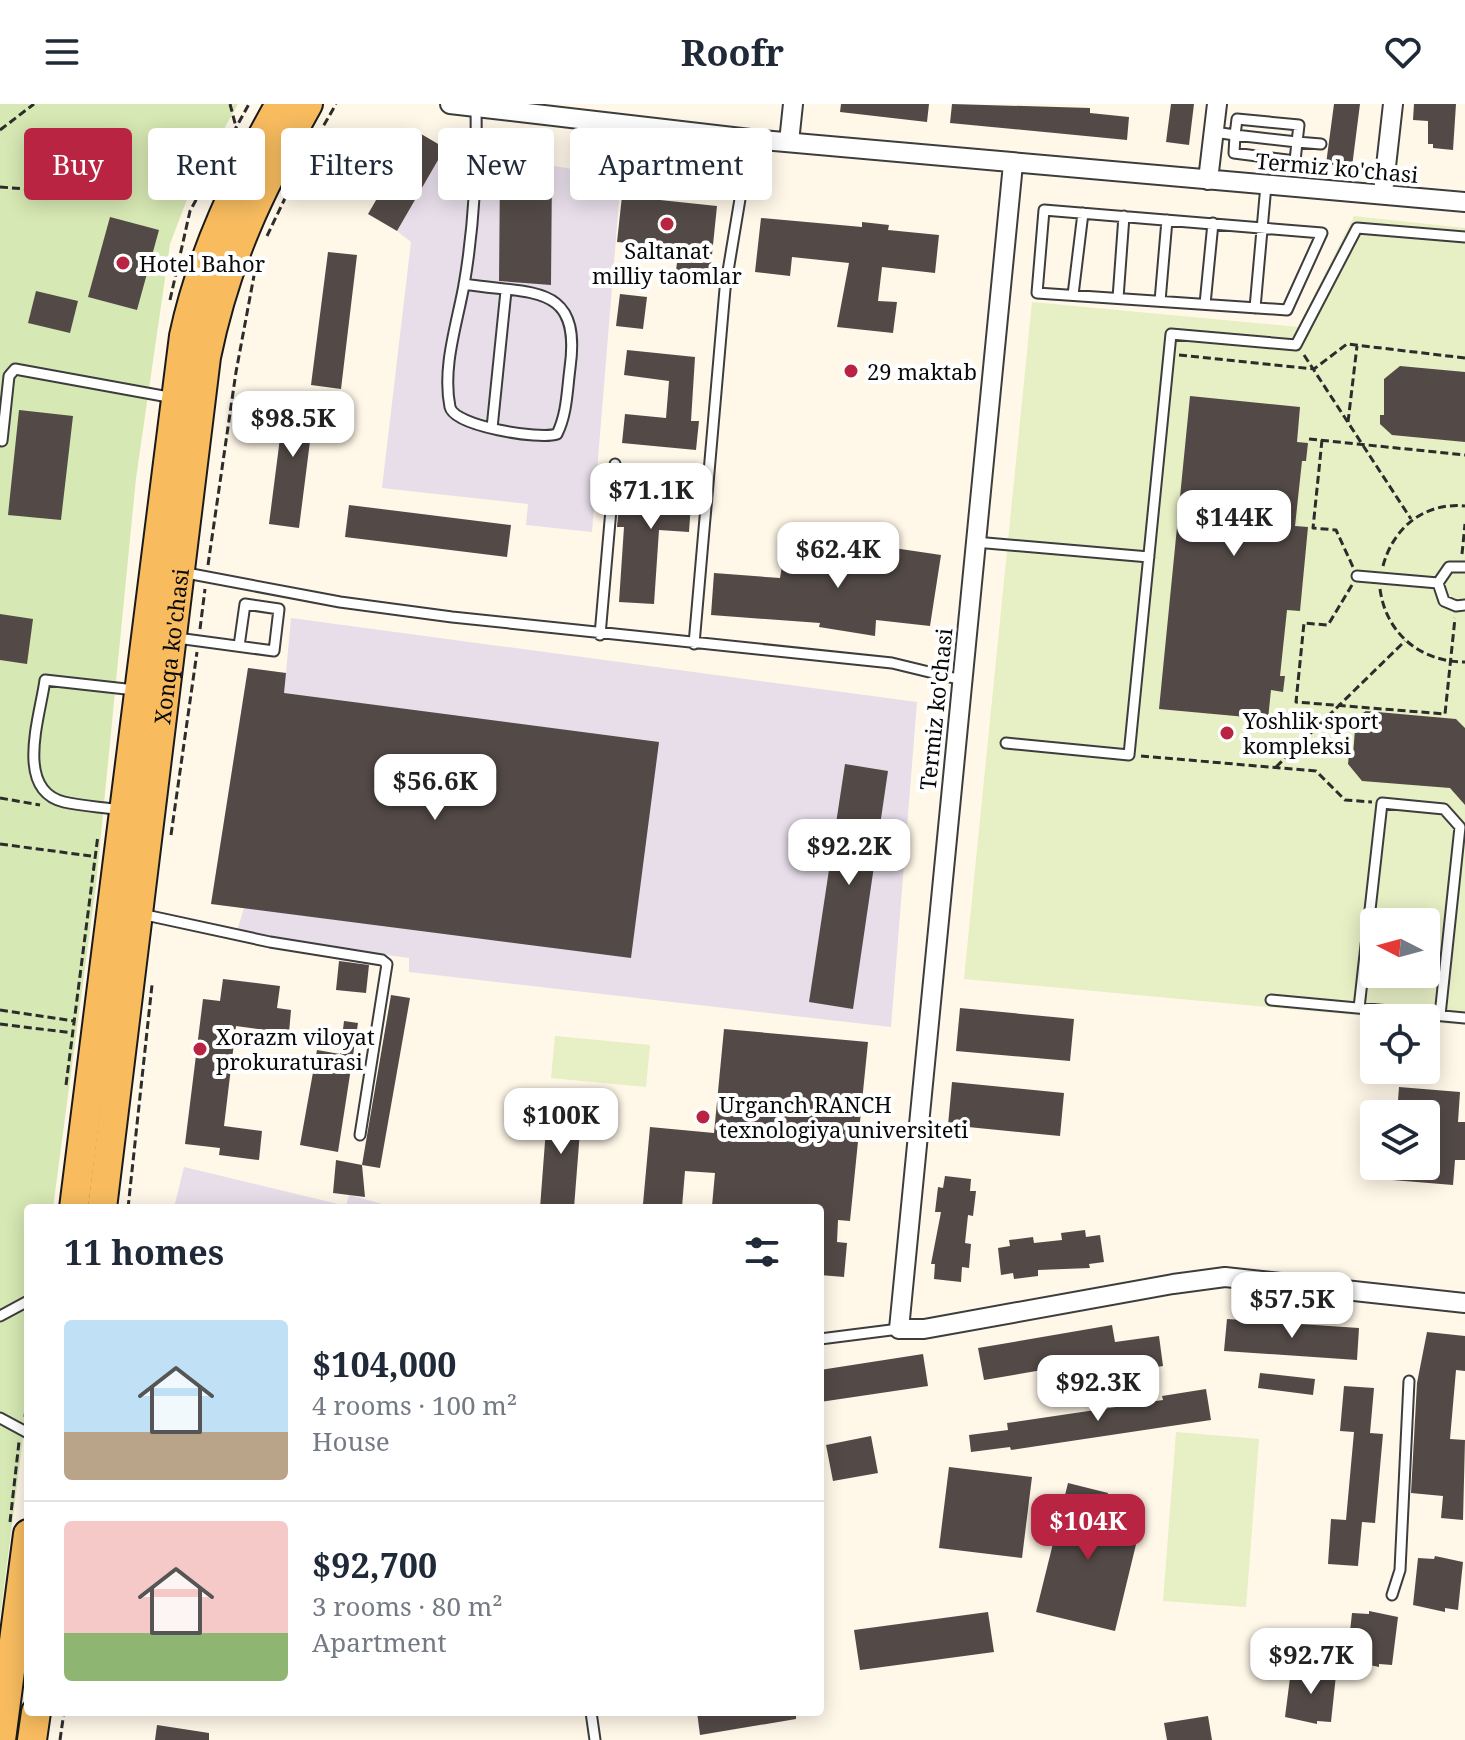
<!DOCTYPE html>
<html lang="en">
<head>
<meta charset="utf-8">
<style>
	body { margin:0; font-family:"Noto Serif",serif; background:#f2f2f3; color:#1f2937; height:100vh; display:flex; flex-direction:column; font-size:30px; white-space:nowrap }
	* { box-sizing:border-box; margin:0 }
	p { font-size:26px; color:#747a83 }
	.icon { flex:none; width:44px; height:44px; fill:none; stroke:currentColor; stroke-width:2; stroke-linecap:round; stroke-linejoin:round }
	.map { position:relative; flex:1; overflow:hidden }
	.panel { position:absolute; left:24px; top:1100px; width:800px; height:512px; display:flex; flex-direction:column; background:#fff; border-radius:8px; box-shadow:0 4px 20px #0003 }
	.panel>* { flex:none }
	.hud { position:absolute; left:24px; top:24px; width:800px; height:72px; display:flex; gap:16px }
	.needle { width:52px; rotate:276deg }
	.fabs { position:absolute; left:1360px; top:804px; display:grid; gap:16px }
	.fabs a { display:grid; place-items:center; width:80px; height:80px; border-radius:8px; background:#fff; box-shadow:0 4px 20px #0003; font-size:40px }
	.price { position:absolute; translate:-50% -68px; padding:0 18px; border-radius:16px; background:#fff; color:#222; font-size:26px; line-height:52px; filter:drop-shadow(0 2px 4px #0008) }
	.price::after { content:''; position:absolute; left:50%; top:48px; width:24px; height:18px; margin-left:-12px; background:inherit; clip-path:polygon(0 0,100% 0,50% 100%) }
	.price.selected { background:#b92442; color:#fff }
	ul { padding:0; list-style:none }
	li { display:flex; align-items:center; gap:24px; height:200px; padding:0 40px }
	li+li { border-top:2px solid #e0e1e3 }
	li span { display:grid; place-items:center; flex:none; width:224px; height:160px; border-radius:8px; color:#555 }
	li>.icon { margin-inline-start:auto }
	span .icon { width:96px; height:96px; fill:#fffc; stroke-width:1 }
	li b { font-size:34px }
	h2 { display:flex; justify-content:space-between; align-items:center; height:96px; padding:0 40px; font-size:34px }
	.pill { padding:0 28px; border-radius:8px; background:#fff; box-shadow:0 4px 20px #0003; font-size:28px; line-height:72px }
	.pill.selected { background:#b92442; color:#fff }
	header { display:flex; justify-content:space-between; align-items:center; height:104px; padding:0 40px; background:#fff; font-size:36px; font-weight:700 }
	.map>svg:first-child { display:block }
	.industrial { fill:#e7deea }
	.green { fill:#d6e8b3 }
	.pitch { fill:#e7efc5; fill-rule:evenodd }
	.building { fill:#534a47 }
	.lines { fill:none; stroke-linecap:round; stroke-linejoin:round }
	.service-casing { stroke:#3d3d3d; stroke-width:13 }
	.minor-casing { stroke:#3d3d3d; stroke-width:22 }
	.primary-casing { stroke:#1b1b1b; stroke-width:32 }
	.path { stroke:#2c2c2c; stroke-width:3; stroke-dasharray:8 4; stroke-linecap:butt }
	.service { stroke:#fff; stroke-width:9 }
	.minor { stroke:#fff; stroke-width:18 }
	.primary { stroke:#f8bc5f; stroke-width:28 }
	.poi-dot { fill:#b92442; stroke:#fff; stroke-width:3 }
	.labels { text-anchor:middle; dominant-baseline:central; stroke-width:8; stroke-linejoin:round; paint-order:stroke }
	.street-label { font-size:22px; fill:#0a0a0a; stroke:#fff }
	.poi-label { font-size:22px; fill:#0a0a0a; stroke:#fff; text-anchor:start }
</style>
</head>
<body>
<header><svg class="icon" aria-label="menu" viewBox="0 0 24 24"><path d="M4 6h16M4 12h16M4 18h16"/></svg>Roofr<svg class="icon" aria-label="heart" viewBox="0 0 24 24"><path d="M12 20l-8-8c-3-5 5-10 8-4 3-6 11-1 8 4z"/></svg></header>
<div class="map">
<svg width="1465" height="1636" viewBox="0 0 1465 1636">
	<rect width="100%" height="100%" fill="#fff7e8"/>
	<path class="industrial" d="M445 44 621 73 592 428 526 421 528 400 382 384 411 138 397 127Z
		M291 514 917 598 891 923 409 868V854L236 830 244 804 211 800 248 564 286 569Z
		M184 1063 346 1102 349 1091 397 1104H174Z"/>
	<path class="green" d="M0 0H238L192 82 170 140 136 374 96 781 53 1104H28V1296L0 1514Z"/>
	<path class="pitch" d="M1354 112 1465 124V921L1426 918V914H1386L964 875 1032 198 1298 223ZM1374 818H1426V870H1374Z
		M555 932 650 941 646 983 551 974Z
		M1176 1328 1259 1335 1246 1503 1163 1497Z"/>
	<path class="building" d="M841 0H929L927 18 840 8Z
		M952 0 1090 4V9L1129 13 1127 36 950 19Z
		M1171 0H1194L1189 41 1166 38Z
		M1334 0H1360L1352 63 1326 60Z
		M1414 0H1456L1453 46 1433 44V40H1428V17L1413 16Z
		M416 27 445 44 397 127 368 110Z
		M500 67H552L551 181 499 177Z
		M622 92 717 102 710 170 696 169 695 176 675 174 679 143 617 138Z
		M110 113 159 126 137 206 88 193Z
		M761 114 862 123V118L889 121 888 126 939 131 935 169 882 163 878 197 897 198 893 229 837 223 849 159 792 153 790 172 755 168Z
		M328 148 357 151 341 285 311 281Z
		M36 187 78 197 70 229 28 219Z
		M620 190 647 193 643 225 616 222Z
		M627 246 695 253 691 317H699L696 346 622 339 625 310 666 314 669 277 624 271Z
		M1400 262 1465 268V338L1392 331 1380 320V311H1384V275Z
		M286 287 316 290 299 424 269 420Z
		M1190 292 1300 303 1297 338 1308 339 1306 357H1302L1295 422 1308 423 1300 507 1287 506 1280 572H1285L1283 588 1271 586 1268 615 1159 605Z
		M19 306 73 312 61 416 8 411Z
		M647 368 693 371 689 428 659 426 654 500 619 498 624 423H617L620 393 645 395Z
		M349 401 511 421 507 453 345 433Z
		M833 435 941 451 930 522 876 516 875 532 819 523 820 519 711 511 714 469 780 474 783 456 829 459Z
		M0 510 33 515 27 560 0 556Z
		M248 564 286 569 284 589 659 638 631 854 211 800Z
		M1366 607 1456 615 1465 624V701L1450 684 1362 677 1348 660 1349 650 1353 651 1355 625H1351L1352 616Z
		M845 660 888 667 853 905 809 898Z
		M339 857 369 861 366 889 336 886Z
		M223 875 280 882 277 904 291 906 289 929 236 922 224 1022 262 1027 259 1056 219 1051 220 1044 185 1040 203 895 220 897Z
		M391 891 410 894 380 1064 362 1061Z
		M960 904 1074 915 1070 957 956 947Z
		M344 917 358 919 338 1048 300 1041 317 946 340 950Z
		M724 925 868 938 850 1117 838 1116 837 1138 847 1139 844 1173 820 1171V1104L712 1102 715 1069 685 1067 682 1103 643 1100 650 1023 714 1029Z
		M952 978 1064 989 1060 1032 948 1021Z
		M1399 983 1460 988 1458 1018H1465V1056H1455L1453 1081 1392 1076 1393 1062H1426V1010H1397Z
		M548 998 582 1001 574 1104H540Z
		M336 1056 362 1061 365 1093 333 1089Z
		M945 1072 971 1075 970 1087H976L973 1112 968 1111 965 1139 971 1140 969 1164 962 1163 961 1178 934 1175 935 1160H931L941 1108H935L938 1083 943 1084Z
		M1085 1126 1086 1133 1100 1131 1104 1158 1089 1160 1090 1164 1038 1166V1172L1014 1175 1013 1169 1001 1171 998 1144 1010 1142 1009 1136 1033 1133 1034 1139 1062 1136 1061 1129Z
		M1227 1215 1359 1224 1357 1256 1224 1247Z
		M1112 1221 1115 1238 1159 1232 1163 1262 1121 1269 1118 1253 984 1276 978 1244Z
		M1427 1228 1465 1232V1267L1456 1266 1450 1335 1465 1336 1463 1416 1441 1414 1443 1392 1411 1389 1417 1279Z
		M923 1250 928 1282 820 1298V1266Z
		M1260 1269 1315 1275 1313 1291 1258 1284Z
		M1344 1282 1374 1284 1370 1329 1383 1330 1375 1419 1362 1418 1358 1462 1328 1460 1331 1415 1346 1416 1354 1328 1340 1327Z
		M1206 1285 1211 1316 1011 1346 1010 1343 971 1348 969 1331 1008 1326 1007 1319 1163 1296 1162 1292Z
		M871 1332 878 1369 833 1377 826 1341Z
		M949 1363 1032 1373 1022 1454 939 1444Z
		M1068 1379 1108 1389 1102 1414 1140 1424 1115 1527 1036 1508Z
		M1435 1452 1463 1458 1458 1506 1445 1504V1508L1413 1501 1418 1454 1434 1455Z
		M1369 1507 1398 1513 1392 1561 1379 1560V1563L1347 1556 1352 1509 1369 1510Z
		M988 1508 994 1548 860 1566 854 1526Z
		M1307 1564 1336 1571 1331 1618 1317 1617V1620L1285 1613 1291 1566 1307 1567Z
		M697 1608H796V1615L700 1631Z
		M1208 1612 1212 1636H1167L1164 1619Z
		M157 1621 209 1629V1636H155Z"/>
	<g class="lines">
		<g class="service-casing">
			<path id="service" d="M1214 28 1235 31 1234 49 1295 57 1297 38 1235 31 1237 15 1299 21 1297 38 1321 40
				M1044 106 1322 129 1287 206 1037 189Z
				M464 180C530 191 582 177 570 264 567 287 567 310 557 330 539 336 454 322 450 303 442 263 457 220 464 181 474 123 477 63 476 4
				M1073 191 1083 109
				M1118 194 1124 112
				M1160 197 1167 116
				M1205 200 1213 119
				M1255 204 1266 81
				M492 324 506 187
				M2 337 9 272 15 265 174 294
				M975 438 1149 453
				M1465 463H1449L1438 479 1444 497 1456 502 1465 501
				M181 468 340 498 452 513 892 559 962 576
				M1357 472 1438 479
				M600 531 615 360
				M177 534 274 547 279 505 245 500 239 542
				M694 540 725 185 750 35
				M1006 639 1129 651 1171 230 1296 241 1357 124 1465 133
				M120 706C101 703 82 702 64 698 14 686 40 613 45 576L135 586
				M141 810 270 838 382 856 387 860 360 1031
				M1271 896 1465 914
				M1359 904 1382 699 1444 705 1460 723 1440 911
				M0 1212 28 1197
				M820 1235 899 1225
				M0 1314 28 1329
				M1392 1491 1400 1466 1409 1277
				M591 1608 595 1636"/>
		</g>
		<g class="minor-casing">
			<path id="minor" d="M450 0 750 35 1465 98
				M789 38 793 0
				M1013 60 899 1225H924L1173 1180 1225 1173 1465 1199
				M1208 76 1217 0
				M1383 89 1393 0"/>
		</g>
		<g class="primary-casing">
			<g id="primary">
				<path d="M74 1104 184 232C202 148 238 75 280 0"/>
				<path id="s1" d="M102 1104 206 253C226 155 260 86 308 0"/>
				<path d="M1 1636 28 1430"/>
				<path d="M32 1636 36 1608"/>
			</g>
		</g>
		<path class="path" d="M230 0 236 23
			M0 26 34 0
			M300 63 336 0
			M0 83 64 88
			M267 132 288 88
			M170 196 190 107 249 0
			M1179 251 1314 265 1347 240 1465 254
			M1304 251 1411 415
			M1348 318 1357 242
			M1309 335 1465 351
			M1322 336 1313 424 1336 426 1353 463
			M1462 450 1465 420
			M208 461 236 268 256 161
			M1383 462C1393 424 1424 398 1465 402
			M1352 481 1328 521 1304 519 1296 598 1445 610 1455 514
			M1380 485C1386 530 1421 558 1465 558
			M200 525 205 485
			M1141 652 1316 667 1345 696 1372 698
			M1276 663 1405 537
			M0 694 40 701
			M171 731 197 548
			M0 740 91 752
			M0 906 74 917
			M0 920 73 929
			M66 981 98 731
			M128 1104 152 881
			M25 1313 28 1287
			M10 1418 19 1338
			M60 1636 64 1608"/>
		<use href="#service" class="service"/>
		<use href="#minor" class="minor"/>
		<use href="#primary" class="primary"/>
	</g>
	<g class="poi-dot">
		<circle cx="667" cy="120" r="8"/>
		<circle cx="123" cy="159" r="8"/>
		<circle cx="851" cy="267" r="8"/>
		<circle cx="1227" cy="629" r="8"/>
		<circle cx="200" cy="945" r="8"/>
		<circle cx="703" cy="1013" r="8"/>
	</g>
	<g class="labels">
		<g class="street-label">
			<text transform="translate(1337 63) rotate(5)">Termiz ko'chasi</text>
			<text stroke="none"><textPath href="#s1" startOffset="566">Xonqa ko'chasi</textPath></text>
			<text transform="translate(935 605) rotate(-84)">Termiz ko'chasi</text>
		</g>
		<g class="poi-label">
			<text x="667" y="146" text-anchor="middle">Saltanat<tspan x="667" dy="25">milliy taomlar</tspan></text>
			<text x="139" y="159">Hotel Bahor</text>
			<text x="867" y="267">29 maktab</text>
			<text x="1243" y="616">Yoshlik sport<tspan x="1243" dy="25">kompleksi</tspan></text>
			<text x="216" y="932">Xorazm viloyat<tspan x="216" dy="25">prokuraturasi</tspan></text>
			<text x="719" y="1000">Urganch RANCH<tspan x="719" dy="25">texnologiya universiteti</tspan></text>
		</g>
	</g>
</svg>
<div class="fabs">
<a><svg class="needle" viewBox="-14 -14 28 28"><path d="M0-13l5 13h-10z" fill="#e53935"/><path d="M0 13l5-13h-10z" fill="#747a83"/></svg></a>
<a><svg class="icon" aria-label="locate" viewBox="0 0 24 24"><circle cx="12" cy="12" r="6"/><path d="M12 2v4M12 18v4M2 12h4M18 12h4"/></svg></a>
<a><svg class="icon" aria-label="layers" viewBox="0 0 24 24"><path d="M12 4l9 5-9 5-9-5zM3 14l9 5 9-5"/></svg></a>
</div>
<b class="price" style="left:293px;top:355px">$98.5K</b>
<b class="price" style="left:651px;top:427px">$71.1K</b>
<b class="price" style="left:1234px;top:454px">$144K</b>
<b class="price" style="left:838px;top:486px">$62.4K</b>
<b class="price" style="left:435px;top:718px">$56.6K</b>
<b class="price" style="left:849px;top:783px">$92.2K</b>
<b class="price" style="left:561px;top:1052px">$100K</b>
<b class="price" style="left:1292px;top:1236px">$57.5K</b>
<b class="price" style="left:1098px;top:1319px">$92.3K</b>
<b class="price selected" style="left:1088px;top:1458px">$104K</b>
<b class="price" style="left:1311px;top:1592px">$92.7K</b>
<div class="hud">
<a class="pill selected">Buy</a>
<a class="pill">Rent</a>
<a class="pill">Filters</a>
<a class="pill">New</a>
<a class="pill">Apartment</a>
</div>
<section class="panel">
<h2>11 homes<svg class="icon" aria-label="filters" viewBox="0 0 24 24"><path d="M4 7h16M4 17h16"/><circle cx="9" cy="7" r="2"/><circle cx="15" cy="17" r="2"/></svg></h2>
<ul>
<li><span style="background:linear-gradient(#bfe0f5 70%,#b9a48a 0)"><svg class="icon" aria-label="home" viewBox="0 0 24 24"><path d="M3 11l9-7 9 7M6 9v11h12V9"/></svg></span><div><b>$104,000</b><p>4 rooms · 100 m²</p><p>House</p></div></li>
<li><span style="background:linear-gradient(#f6c9c9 70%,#8fb573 0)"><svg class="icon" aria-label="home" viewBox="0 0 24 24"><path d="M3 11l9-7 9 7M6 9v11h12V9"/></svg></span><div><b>$92,700</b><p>3 rooms · 80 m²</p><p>Apartment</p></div></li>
</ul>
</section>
</div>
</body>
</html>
